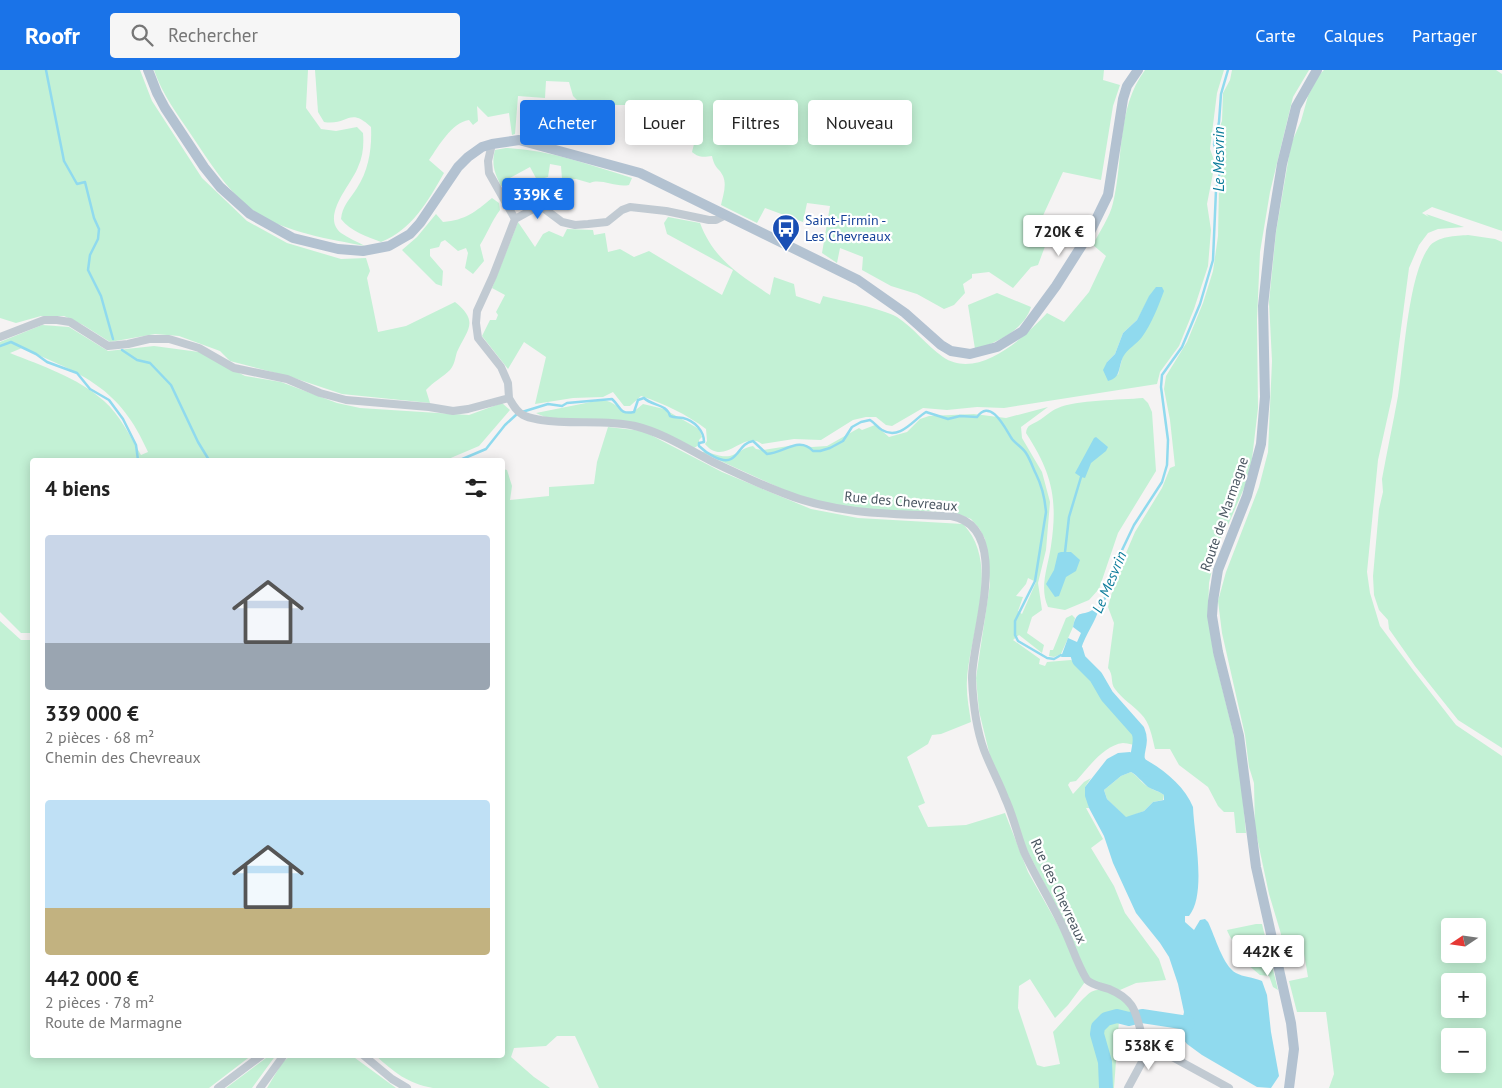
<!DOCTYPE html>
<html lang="fr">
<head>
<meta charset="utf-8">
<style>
	body { margin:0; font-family:"PT Sans",sans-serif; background:#f6f6f6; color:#222; height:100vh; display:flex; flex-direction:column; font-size:19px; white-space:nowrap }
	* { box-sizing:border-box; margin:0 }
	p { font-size:16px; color:#767676 }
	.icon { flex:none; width:28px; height:28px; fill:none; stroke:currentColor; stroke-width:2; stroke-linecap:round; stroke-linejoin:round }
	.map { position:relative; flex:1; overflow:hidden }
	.details { position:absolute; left:30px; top:388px; width:475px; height:600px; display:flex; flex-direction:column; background:#fff; border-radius:5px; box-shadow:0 2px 12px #0003 }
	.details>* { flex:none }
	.guide { position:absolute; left:520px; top:30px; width:475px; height:45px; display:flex; gap:10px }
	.needle { width:32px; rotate:257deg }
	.buttons { position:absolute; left:1441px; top:848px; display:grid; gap:10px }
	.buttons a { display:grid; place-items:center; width:45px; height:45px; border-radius:5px; background:#fff; box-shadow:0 2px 12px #0003; font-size:25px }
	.price { position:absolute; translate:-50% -42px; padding:0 11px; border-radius:5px; background:#fff; color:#222; font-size:16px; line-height:32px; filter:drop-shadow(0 1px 2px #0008) }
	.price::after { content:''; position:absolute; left:50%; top:30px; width:15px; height:11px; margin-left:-8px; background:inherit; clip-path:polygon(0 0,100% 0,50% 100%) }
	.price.active { background:#1a73e8; color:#fff }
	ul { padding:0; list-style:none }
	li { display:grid; align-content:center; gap:10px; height:265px; padding:0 15px }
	li span { display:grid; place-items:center; height:155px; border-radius:5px; color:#555 }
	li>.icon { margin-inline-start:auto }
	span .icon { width:90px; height:90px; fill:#fffc; stroke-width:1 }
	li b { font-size:21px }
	h2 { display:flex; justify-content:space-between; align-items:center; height:60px; padding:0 15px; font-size:21px }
	.tag { padding:0 18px; border-radius:5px; background:#fff; box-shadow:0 2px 12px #0003; font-size:18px; line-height:45px }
	.tag.active { background:#1a73e8; color:#fff }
	header { display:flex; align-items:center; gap:30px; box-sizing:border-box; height:70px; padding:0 25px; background:#1a73e8; color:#fff }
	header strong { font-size:24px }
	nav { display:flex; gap:28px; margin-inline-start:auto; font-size:18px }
	.search { width:350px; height:45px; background:#f6f6f6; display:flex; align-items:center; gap:12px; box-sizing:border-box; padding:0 18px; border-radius:5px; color:#767676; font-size:19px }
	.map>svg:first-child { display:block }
	.green { fill:#c3f1d5; fill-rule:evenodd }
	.water { fill:#90daee; fill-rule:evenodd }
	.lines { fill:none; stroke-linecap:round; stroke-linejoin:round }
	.stream { stroke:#90daee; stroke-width:2.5 }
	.river { stroke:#90daee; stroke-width:14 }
	.minor { stroke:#c1cad2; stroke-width:8 }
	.major { stroke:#b3c2d1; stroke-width:10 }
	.labels { text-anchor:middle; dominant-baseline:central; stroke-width:4.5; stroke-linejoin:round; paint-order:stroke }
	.transit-label { font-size:14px; fill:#164399; stroke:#fff; text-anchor:start }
	.street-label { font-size:14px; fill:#4a5661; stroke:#fff }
	.water-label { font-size:15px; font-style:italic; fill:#0c7c9b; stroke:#fff }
</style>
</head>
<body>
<header>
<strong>Roofr</strong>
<div class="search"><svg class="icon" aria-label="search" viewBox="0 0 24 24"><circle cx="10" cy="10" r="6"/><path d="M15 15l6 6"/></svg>Rechercher</div>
<nav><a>Carte</a><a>Calques</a><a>Partager</a></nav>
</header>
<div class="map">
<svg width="1502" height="1018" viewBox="0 0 1502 1018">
	<rect width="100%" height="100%" fill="#f5f3f3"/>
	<path class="green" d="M0 0H140L152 31 202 108 247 151 287 173 341 189 366 188 370 201 367 208 378 262 406 256 455 232C480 252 467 260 457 282 455 288 455 294 450 300 443 307 433 312 426 320L430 333 342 324 291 307 230 291 220 281 179 266 155 264 110 272 83 255 64 246H41L16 253 0 248Z
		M154 0H308L306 38 321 59 336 61 357 57 363 63C364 75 363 86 358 97 352 114 320 146 341 163 348 168 358 172 365 176 329 169 280 162 250 138 226 119 209 91 192 66 178 45 162 24 154 0Z
		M315 0H1104L1103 10 1120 15 1113 36 1101 110 1063 102 1035 163 1047 171 1038 195 1031 197 1013 218 989 202 972 204V208L963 214 965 223 954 235 944 239 917 224 891 216 862 200 863 187 840 178 837 193 822 183 830 136 807 133 803 152 765 138 757 153 721 135C723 126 727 115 723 106 719 97 715 100 712 86 704 87 699 88 692 82L697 62 646 42 639 35H608L577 30 573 26 569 12 546 11 545 28 518 26 515 64 512 65 509 43 488 47 477 36 478 51 473 55 469 50C451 53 439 76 429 90L444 103C428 131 412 160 381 172 368 167 350 161 341 149 342 136 350 129 357 118 369 100 372 78 371 57 349 36 348 56 324 52L318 42Z
		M1145 0H1224L1217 23 1210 79 1215 93 1207 134 1211 160 1208 196 1194 239 1179 276 1160 302 1157 314 1004 338 977 337 947 340 923 338 892 356 886 355 876 347H866L853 350 821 370 794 369 762 374C743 359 725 398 705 374L707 371 706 359C686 344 665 334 641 326L630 336H624L613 322 603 327 573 328 535 334 546 287 524 272 508 299 482 266 490 250H496L498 245 496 242 505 225 492 218 518 152 535 177 543 164 549 161 563 167 567 159 593 160 594 165 605 163 608 182 620 179 634 187 649 181 722 225 733 200 667 164 664 153 668 147 700 153C714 190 739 204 770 225L774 207 794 214 796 226 820 234 823 226C842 231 881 238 897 247 914 258 926 275 943 287 978 311 1025 267 1047 243L1064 252 1089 222 1106 186 1093 175C1099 162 1110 147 1113 133 1124 89 1116 39 1145 0ZM1152 222 1123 285 1118 305 1107 292 1115 284 1123 263 1137 250Z
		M1232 0H1309L1293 27 1270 122 1260 182 1257 250 1258 338 1252 389 1245 416 1229 453 1218 473 1209 513 1208 545 1213 581 1233 662 1240 700 1246 763H1236L1234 742H1224L1218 736 1208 717 1179 695 1170 679H1155C1152 667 1150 653 1141 644 1133 635 1122 629 1115 619 1110 613 1114 605 1108 598L1114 553 1108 537 1117 504 1135 462 1162 418 1170 398 1175 396 1170 350 1164 319 1166 306 1187 272 1203 233 1213 201 1218 166 1219 118 1222 102 1218 79 1219 59 1222 51 1223 23 1230 10Z
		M1324 0H1496L1502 4V161L1432 137 1422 143 1429 147 1426 144 1464 157 1438 159 1428 163 1419 175 1409 198 1392 327 1378 390 1367 502 1370 523 1380 556 1413 600 1456 655 1502 686V1018H1329L1334 1004 1326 942H1297L1289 911 1308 907 1302 872 1281 874V864L1269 824 1255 758 1254 713 1249 697 1245 665 1222 563 1218 531 1226 502 1259 417 1268 382 1272 291 1269 232 1276 162 1291 74 1301 51 1308 26 1319 5ZM1450 856H1478V884H1450ZM1450 911H1478V939H1450ZM1450 966H1478V994H1450Z
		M506 78C549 80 590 95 632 108L629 115C616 118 601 108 590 113L576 109H562L561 96 550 94 548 107 537 110 530 97 508 109 505 113 506 117 501 116C495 103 491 95 495 80Z
		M492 128 499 133 500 140C491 152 487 164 480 175L484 191 473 204 465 198 468 183 466 178 458 181 445 170 441 172 439 177 430 179V186L443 201 442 216 436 214 402 180 417 167 436 144 443 152C466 150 475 142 492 128Z
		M1468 165 1495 169 1502 172V678L1458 650 1415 596 1389 559 1388 550 1379 540 1374 525 1373 506 1379 439 1383 422 1382 409C1387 381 1393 354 1398 326 1404 289 1408 205 1429 177 1437 166 1456 166 1468 165Z
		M997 223 1031 237C1024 260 997 273 975 279L968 235Z
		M42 255 69 257 108 281 154 276 199 282 245 306 281 312 337 333 360 338 469 345 502 333 510 340 479 376 446 390H32V563H21L0 542V272ZM22 278C82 304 120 317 148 382L141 385C130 366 120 345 104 331 77 307 42 296 10 283Z
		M1143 328 1148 333 1152 342 1156 401 1118 463 1099 519 1089 530 1065 540 1048 537C1039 517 1048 497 1051 476 1058 429 1052 403 1026 363 1027 354 1032 355 1038 351 1045 347 1050 341 1058 338 1076 330 1121 330 1143 328Z
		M601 330C620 332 616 342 632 343L643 334 664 339 699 359 702 367 699 370V375L694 378C678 371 661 361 644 356 613 348 564 358 536 343Z
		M1048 337 1021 357 1022 368 1042 402 1050 432 1046 480 1038 513 1042 540 1032 547 1027 563 1044 575 1042 583 1019 565 1013 570 1040 589 1039 594 1045 596 1047 592 1071 590 1090 598 1107 630 1132 658 1143 664 1145 672 1143 676C1136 677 1130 673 1123 673 1104 675 1088 698 1076 711L1070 712 1068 715 1073 724 1084 712 1091 708 1085 717 1089 738H1086L1103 769 1091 778 1114 816 1125 843 1159 889 1166 910 1136 913 1120 920 1093 912 1084 900 1067 857 1027 780 990 686 979 641 976 608 990 514 985 469 979 458 971 449 950 441 899 442 857 439 804 429 701 382C711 381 719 388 730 386 738 384 744 377 753 376L756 379 763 380 795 375 812 377 827 376 859 358 862 360 875 355 889 367 907 362 920 349 929 346 974 344 1006 348ZM1028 508 1036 512 1022 544 1018 541 1023 527 1016 526 1026 514Z
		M608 357 643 361 722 402 811 439 858 448 963 454C1001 493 970 563 967 610 966 624 969 638 971 652L941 664 932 665 928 674 907 687 925 733 918 736 928 757 966 755 1005 743 1028 802 1063 864 1085 912 1068 935 1055 948 1030 909 1019 916 1018 938 1037 995 1044 997 1060 994 1053 962C1062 953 1083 927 1091 922 1108 913 1129 933 1135 946L1119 950 1114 1018H599L575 966H557L546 976 514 978 511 987 534 1007 550 1018H433C407 1013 395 1003 375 985H502L503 399 507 400 512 416 510 430 549 426V417L594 414 597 392Z
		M1072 545 1075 548 1073 557 1061 584 1054 587 1049 586 1050 580H1053L1066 548Z
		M0 551 21 570H32V985H252L209 1018H0Z
		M1131 702C1138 706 1143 715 1150 718 1155 721 1159 721 1164 725L1163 730 1153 732 1144 741 1126 748 1107 729 1104 720 1121 706Z
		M1256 854H1262L1278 920 1273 917 1269 906 1260 905 1247 894C1245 880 1231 873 1227 860Z
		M270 985H276L252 1018H226Z
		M291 985H351L396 1018H267L282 993Z"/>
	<path class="water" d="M1156 217H1162L1164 221C1158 237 1152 253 1142 267 1137 274 1127 279 1123 287 1118 298 1121 308 1108 311L1103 300 1107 292 1115 284 1123 263 1137 250 1149 226Z
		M1096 367 1108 377 1106 381 1091 393 1085 408 1081 407 1075 403 1094 368Z
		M1061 482H1071L1080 490 1076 501 1066 507 1059 526 1055 527 1046 514 1054 500 1058 483Z
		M1094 539 1098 542C1093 556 1082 570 1080 584L1073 587H1061L1068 568 1077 572 1081 563 1073 557C1077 538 1083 547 1094 539Z
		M1130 682C1154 692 1183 712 1193 737 1194 765 1207 824 1189 846H1185V852L1194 860 1200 850 1205 849 1208 852C1215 866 1223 896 1236 903 1243 907 1253 907 1262 911L1267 925 1271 962 1279 1006 1271 1018 1257 1017 1202 985 1187 974 1183 969 1180 961 1184 942 1178 914 1169 887 1160 873 1136 843 1113 793 1104 766 1089 738 1085 726V717L1107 689 1118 683ZM1131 702C1138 706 1142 712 1148 717 1153 720 1159 721 1164 725V730L1153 732 1144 741 1126 747 1107 729 1104 720 1121 706Z"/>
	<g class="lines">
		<path class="stream" d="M46 0 64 91 77 114 85 112 94 148 99 159 98 169 90 185 88 200 101 226 113 269
			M0 276 11 272 36 284 47 292 77 303 90 319 109 330 123 349 136 375 138 390
			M122 280 137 290 150 293 171 315 198 372 209 390
			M522 342 548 334 562 336 567 333 612 329C621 337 619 345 634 342L638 330 644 328C652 336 667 334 670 346 675 348 678 347 683 348 695 351 704 361 704 372L699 373V376C705 382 722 394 731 389 740 384 741 373 753 371L767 384C784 383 799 366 813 381H820L830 378 843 371 852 357 861 352 870 350C875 353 878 358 882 360 900 371 914 349 926 342L948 349 960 346 977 347C991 327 1006 360 1012 369 1016 374 1023 378 1026 383 1030 389 1033 398 1036 404 1042 416 1045 430 1046 442L1035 511 1015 551V565L1018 571 1047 588 1054 589 1061 585
			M460 390 486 379 505 355 517 344
			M1065 482 1069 447 1081 407
			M1096 543 1106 526 1113 499 1134 455 1162 412 1167 395 1168 370 1161 317 1162 305 1182 277 1200 234 1213 190 1216 120 1220 102V92L1214 74 1219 52 1221 24 1228 0"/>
		<path class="river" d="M1076 580 1079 590 1096 607 1107 626 1138 661C1145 677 1129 686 1145 700
			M1106 1018 1105 992 1097 964 1098 957 1106 949 1117 946 1129 949 1142 946 1188 953"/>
		<path class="minor" d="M492 74 488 91 489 103 515 149
			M0 267 44 250H57L70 252 108 276 128 274 149 269H169L199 278 234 298 287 309 320 323 346 330 429 337 453 341 468 339 509 328
			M509 328C513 335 516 341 523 345 528 348 536 349 541 350 572 355 605 349 635 356 663 363 686 378 711 391 734 402 759 414 783 423 837 445 894 444 951 446 1015 457 971 569 972 609 973 633 976 658 984 680 990 696 999 712 1005 728 1013 745 1017 764 1024 782 1036 808 1052 833 1064 859 1072 876 1077 894 1087 910 1094 916 1101 916 1109 919 1140 932 1135 948 1145 975L1154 977 1229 1018
			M509 328 508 313 501 297 478 268 476 253 477 241 493 206 515 149 537 137H542L562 152 575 155 588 154 607 152 622 140 630 137 666 141 709 150H716L726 145
			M363 985 392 1009 407 1018
			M218 1018 262 985
			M260 1018 284 985
			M1128 1018 1142 992 1145 975"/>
		<path class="major" d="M148 0 157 23 165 38 204 97 220 117 250 144 293 168 338 179 363 181 389 176 410 164 420 153 458 97 468 87 482 77 492 74 519 70 640 103 858 210 905 243 941 275 951 281 970 284 997 277 1023 261 1056 216 1089 164 1108 125 1123 29 1127 16 1138 0
			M1289 1018 1294 979 1291 953 1256 797 1239 666 1218 582 1212 546 1213 531 1218 500 1247 426 1261 374 1265 327 1263 236 1271 161 1282 94 1296 37 1317 0"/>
	</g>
	<defs>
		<g id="bus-pin" transform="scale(1.4375)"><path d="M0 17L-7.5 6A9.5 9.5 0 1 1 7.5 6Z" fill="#1a4fb4" stroke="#fff"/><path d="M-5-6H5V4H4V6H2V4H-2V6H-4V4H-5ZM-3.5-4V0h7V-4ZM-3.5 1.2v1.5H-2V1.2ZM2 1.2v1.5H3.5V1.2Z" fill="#fff"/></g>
	</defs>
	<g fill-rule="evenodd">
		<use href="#bus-pin" x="786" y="158"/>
	</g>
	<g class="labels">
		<g class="transit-label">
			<text x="805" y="150">Saint-Firmin -<tspan x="805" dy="16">Les Chevreaux</tspan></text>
		</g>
		<g class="street-label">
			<text transform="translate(901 431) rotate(5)">Rue des Chevreaux</text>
			<text transform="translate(1224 444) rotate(-71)">Route de Marmagne</text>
			<text transform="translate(1059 821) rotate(65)">Rue des Chevreaux</text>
		</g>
		<g class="water-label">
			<text transform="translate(1218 89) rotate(-90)">Le Mesvrin</text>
			<text transform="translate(1109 512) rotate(-67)">Le Mesvrin</text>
		</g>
	</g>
</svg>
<div class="buttons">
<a><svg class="needle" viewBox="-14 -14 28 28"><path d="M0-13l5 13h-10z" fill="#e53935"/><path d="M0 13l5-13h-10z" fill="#767676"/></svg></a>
<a>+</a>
<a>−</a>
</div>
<b class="price active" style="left:538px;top:150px">339K €</b>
<b class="price" style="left:1059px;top:187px">720K €</b>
<b class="price" style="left:1268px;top:907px">442K €</b>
<b class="price" style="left:1149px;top:1001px">538K €</b>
<div class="guide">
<a class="tag active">Acheter</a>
<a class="tag">Louer</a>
<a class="tag">Filtres</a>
<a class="tag">Nouveau</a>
</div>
<section class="details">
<h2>4 biens<svg class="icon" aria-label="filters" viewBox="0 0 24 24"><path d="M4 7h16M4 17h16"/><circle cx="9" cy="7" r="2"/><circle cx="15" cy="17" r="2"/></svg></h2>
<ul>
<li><span style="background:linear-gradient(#c9d6e8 70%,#9aa5b1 0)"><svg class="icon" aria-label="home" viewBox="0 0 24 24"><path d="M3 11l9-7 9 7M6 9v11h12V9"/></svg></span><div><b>339 000 €</b><p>2 pièces · 68 m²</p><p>Chemin des Chevreaux</p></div></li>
<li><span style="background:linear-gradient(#bfe0f5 70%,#c2b280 0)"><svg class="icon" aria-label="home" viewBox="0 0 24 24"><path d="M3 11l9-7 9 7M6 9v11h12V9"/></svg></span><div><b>442 000 €</b><p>2 pièces · 78 m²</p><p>Route de Marmagne</p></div></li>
</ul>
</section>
</div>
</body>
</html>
